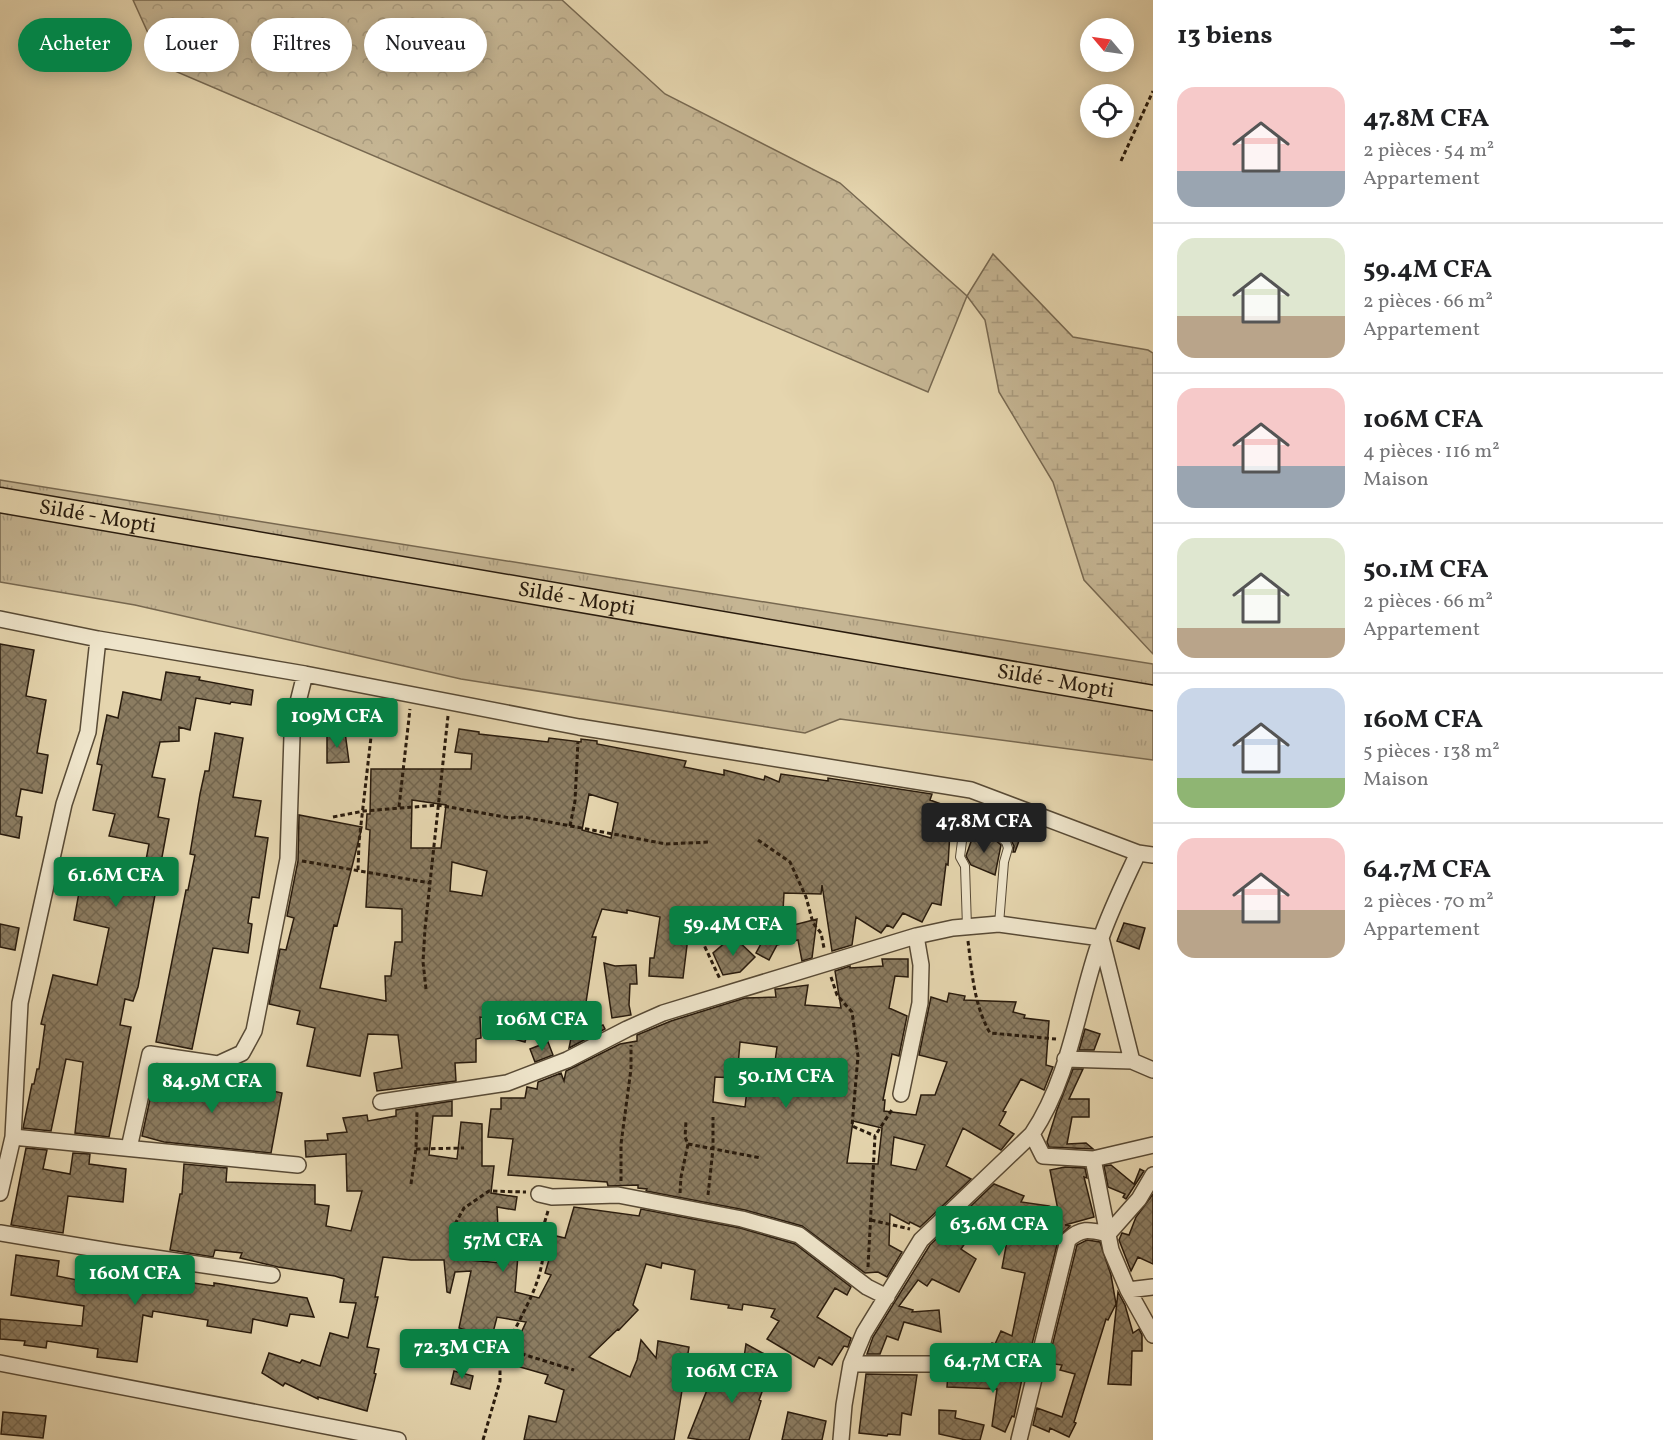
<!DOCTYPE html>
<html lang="fr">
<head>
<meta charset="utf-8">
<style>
	body { margin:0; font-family:Vollkorn,serif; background:#f2f2f2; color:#202124; height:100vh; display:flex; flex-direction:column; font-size:22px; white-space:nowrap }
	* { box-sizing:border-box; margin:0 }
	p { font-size:20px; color:#757577 }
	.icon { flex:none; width:33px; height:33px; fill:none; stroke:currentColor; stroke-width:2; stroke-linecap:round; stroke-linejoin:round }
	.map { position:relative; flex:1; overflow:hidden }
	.drawer { display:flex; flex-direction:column; background:#fff; width:510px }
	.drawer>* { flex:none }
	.guide { position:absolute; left:18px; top:18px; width:570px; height:54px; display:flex; gap:12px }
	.needle { width:39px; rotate:299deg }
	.fabs { position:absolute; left:1080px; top:18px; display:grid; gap:12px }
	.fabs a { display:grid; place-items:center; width:54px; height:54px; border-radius:50%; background:#fff; box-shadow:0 3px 15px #0003; font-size:30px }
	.price { position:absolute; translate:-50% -51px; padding:0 14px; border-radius:6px; background:#0b8043; color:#fff; font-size:20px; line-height:39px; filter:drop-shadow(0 2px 3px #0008) }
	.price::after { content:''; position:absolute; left:50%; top:36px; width:18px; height:14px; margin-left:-9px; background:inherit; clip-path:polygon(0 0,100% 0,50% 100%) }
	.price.current { background:#222; color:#fff }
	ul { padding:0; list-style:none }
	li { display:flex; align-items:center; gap:18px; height:150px; padding:0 24px }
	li+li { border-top:2px solid #e0e0e0 }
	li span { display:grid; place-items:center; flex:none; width:168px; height:120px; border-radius:18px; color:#555 }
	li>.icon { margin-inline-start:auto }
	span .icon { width:72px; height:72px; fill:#fffc; stroke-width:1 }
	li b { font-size:26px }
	h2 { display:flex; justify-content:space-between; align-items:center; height:72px; padding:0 24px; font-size:26px }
	.pill { padding:0 21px; border-radius:27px; background:#fff; box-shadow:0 3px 15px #0003; font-size:21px; line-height:54px }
	.pill.current { background:#0b8043; color:#fff }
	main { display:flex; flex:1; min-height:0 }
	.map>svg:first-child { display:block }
	.grass { fill:url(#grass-tufts); stroke:#776850; stroke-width:1.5 }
	.forest { fill:url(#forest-crowns); stroke:#776850; stroke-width:1.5 }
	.wetland { fill:url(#wetland-marsh); stroke:#776850; stroke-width:1.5 }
	.building { fill:url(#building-cross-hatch); stroke:#291b0d; stroke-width:1.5; fill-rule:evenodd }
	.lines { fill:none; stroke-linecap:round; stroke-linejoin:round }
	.service-casing { stroke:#584a35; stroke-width:10 }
	.minor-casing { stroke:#584a35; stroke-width:18 }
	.primary-casing { stroke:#291b0d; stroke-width:27 }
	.path { stroke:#291b0d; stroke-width:3; stroke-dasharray:4.5 3; stroke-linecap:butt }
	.service { stroke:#eee4ca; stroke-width:8 }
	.minor { stroke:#eee4ca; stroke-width:15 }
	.primary { stroke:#e5d5ae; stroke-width:24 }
	.labels { text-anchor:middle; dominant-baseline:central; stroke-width:5; stroke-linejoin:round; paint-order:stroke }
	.street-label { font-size:21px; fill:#291b0d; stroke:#eee4ca }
</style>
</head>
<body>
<main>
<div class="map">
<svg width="1153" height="1440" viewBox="0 0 1153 1440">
	<defs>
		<pattern id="grass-tufts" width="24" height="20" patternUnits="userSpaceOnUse" patternTransform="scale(1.5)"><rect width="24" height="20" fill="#c5b593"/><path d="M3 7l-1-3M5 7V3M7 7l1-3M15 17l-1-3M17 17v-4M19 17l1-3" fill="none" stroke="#a99b7e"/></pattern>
		<pattern id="forest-crowns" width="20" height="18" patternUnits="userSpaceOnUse" patternTransform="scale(1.5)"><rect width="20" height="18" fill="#c5b593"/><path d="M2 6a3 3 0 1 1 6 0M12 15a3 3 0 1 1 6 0" fill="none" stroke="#a99b7e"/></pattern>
		<pattern id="wetland-marsh" width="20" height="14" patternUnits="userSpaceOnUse" patternTransform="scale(1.5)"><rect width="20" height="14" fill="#c5b593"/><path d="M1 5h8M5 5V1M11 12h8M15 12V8" fill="none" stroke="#a99b7e"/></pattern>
		<pattern id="building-cross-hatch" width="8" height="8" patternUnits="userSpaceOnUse" patternTransform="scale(1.5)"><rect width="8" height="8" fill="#8b7c61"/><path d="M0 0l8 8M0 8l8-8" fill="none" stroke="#72654e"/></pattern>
	</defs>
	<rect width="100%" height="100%" fill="#e5d5ae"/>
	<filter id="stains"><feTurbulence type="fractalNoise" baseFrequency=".00333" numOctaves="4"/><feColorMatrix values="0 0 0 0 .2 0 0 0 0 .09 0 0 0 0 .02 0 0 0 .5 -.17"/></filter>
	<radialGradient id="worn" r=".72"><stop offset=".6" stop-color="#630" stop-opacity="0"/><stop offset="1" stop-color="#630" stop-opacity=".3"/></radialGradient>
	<path class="grass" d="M0 480 1153 664V760L840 719 805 733 461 679 135 605 0 582Z"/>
	<path class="forest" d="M133 0H562L665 94 840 183 967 296 928 392 163 66Z"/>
	<path class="wetland" d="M993 254 1073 337 1148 350 1153 353V654L1084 580 1053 482 999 392 985 320 967 296Z"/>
	<path class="building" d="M0 644 34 650 26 696 46 700 37 753 48 755 42 793 21 789 16 816 22 817 19 838 0 834Z
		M166 672 200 677 199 680 253 690 251 705 231 702 230 704 196 698 190 730 179 727V741L160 742 152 777 165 779 158 817 169 819 138 987 133 1001 125 999 120 1025 131 1027 109 1137 75 1133 83 1062 66 1059 51 1131 23 1128 32 1084H34L37 1069H39L45 1025 41 1024 53 975 97 985 109 928 74 920 82 876 106 880V885L140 892 149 844 109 836 115 814 93 810 102 765 97 764 107 715 118 718 123 692 161 700Z
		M459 729 479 732V734L548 742 549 738 581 742V739L597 741V744L686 761 684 767 724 775V770L764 780 765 776 779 782 781 774 828 781V778L932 794 930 800 941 804 937 814 951 815 948 865 946 864 941 905 932 903 922 922 903 913 893 928 887 925 881 933 856 917 852 945 832 951 822 885 821 894 784 893 782 928 817 919 812 958 802 961 798 940 777 945 769 960 756 953 773 922 747 919 730 937 718 925 695 919 692 930 689 929 683 978 649 976 650 958H654L660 917 627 910V913L602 909 592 937H596L583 1022 533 1012 525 1042 510 1038 514 1022 480 1017 481 1038 476 1039V1062L455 1063 456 1081 377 1091 374 1073 402 1068 398 1035 368 1034 360 1076 307 1066 315 1028 297 1024 300 1011 269 1004 280 949 286 950 294 918 287 916 298 861 299 815 362 827 337 926 334 925 320 988 386 1001 385 976H391L395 942H402V909L366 907 370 830 366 829 367 814H370L371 769H471L472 754 455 752ZM589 794 618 803 611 838 582 830ZM412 800 446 805 441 848H411ZM452 862 487 871 482 896 450 891Z
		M345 732 349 762 327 763V736Z
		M215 733 243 738 233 797 261 801 255 836 268 838 259 898 252 897 248 923 252 924 248 953 213 948 192 1049 156 1042 186 890H188L195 855 190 854 200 794 205 771H209Z
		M989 811 1013 818 1008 835 1020 838 1015 852H1013L1014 846 1010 838 999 828 986 825Z
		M973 836 982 839 983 837 994 839 1001 845 995 875 971 865 966 856Z
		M1124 923 1145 928 1139 949 1117 941Z
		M0 924 19 928 15 950 0 947Z
		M733 936 755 957 740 972 723 975 713 953Z
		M882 959H908V977L895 976 889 1008 907 1016 899 1056 892 1054 883 1100H885L884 1111 916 1115 921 1095H935L947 1062 919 1055 931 997 947 1002 949 993 965 996 964 1000 1016 1002 1013 1012 1025 1015 1024 1018 1049 1021 1046 1065 1053 1067 1044 1090 1021 1079 1003 1111 1006 1112 999 1125 1014 1134 1001 1150 963 1128 946 1166 971 1179 920 1227 910 1222 909 1224 890 1214 889 1245 902 1252 887 1277 878 1272 865 1273 802 1226 745 1210 646 1191 647 1189 638 1188V1185L608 1186 607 1182 508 1175 513 1139 488 1137 491 1109H501V1098H525L527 1087 537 1089 538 1082 561 1073 564 1081 566 1071 620 1044 637 1041V1035L671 1021 745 998 776 997 775 989H777L808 985 805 1005 841 1008 835 971 850 966V968L883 966ZM740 1042 777 1047 773 1076 749 1073 745 1107 713 1102 715 1077 737 1078ZM853 1121 882 1128 878 1164 847 1163ZM894 1137 925 1145 916 1170 891 1165Z
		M604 963 615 966 636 965 637 984H630L629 1005 631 1015 612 1018Z
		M603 1025 605 1029 569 1048 571 1038Z
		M1085 1029 1100 1034 1094 1050H1079Z
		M548 1042 553 1055 535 1062 530 1049Z
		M1073 1069H1083L1069 1099H1089V1117H1072L1067 1144 1086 1143 1093 1149 1049 1147 1047 1142 1057 1110Z
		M156 1072 179 1078 180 1073 223 1083 246 1087V1085L282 1093 271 1153 164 1142 142 1136Z
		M452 1101V1116H433L429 1155 457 1159 461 1122 482 1124V1166H494L491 1193 517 1197 515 1210 497 1207 498 1227 463 1230 457 1259 501 1263 499 1249 518 1255 515 1292 539 1298 551 1275 545 1273 556 1236 565 1238 574 1207 639 1216 641 1209 740 1228 795 1244 851 1287 847 1295 835 1288 817 1317 851 1338 848 1347 844 1346 832 1365 819 1357 814 1367 767 1339 779 1321 771 1317 775 1309 743 1304 742 1310 728 1308 729 1305 691 1299 695 1270 662 1263 661 1268 646 1264 633 1305 638 1310 619 1330 618 1329 589 1357 630 1377 637 1360 641 1340 656 1358 658 1341 689 1347 674 1440H524L529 1416 556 1422 564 1390 545 1383 548 1375 513 1365 520 1346 516 1344 526 1322 497 1317 490 1344 464 1338 466 1330 459 1328 471 1271 455 1272 450 1293 447 1292 444 1260H411L383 1257 375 1297H378L367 1347 379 1349 374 1373 376 1374 367 1411 318 1397V1399L285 1383 283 1386 262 1373 269 1353 300 1363 302 1360 320 1366 330 1333 348 1338 356 1303 340 1302 344 1279 335 1276 278 1267 240 1258 242 1253 215 1250 213 1257 170 1250 180 1194H182L184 1164 227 1168 226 1182 315 1185V1204L329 1206 326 1226 351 1231 362 1191H347L346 1154 306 1157 305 1141 328 1140 327 1134 347 1132 343 1118 367 1115 368 1121 396 1116V1110Z
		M26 1148 47 1150 43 1169 70 1174 73 1153 90 1154 89 1164 126 1169 123 1202 68 1196 63 1233 11 1225Z
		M1111 1165 1134 1184 1140 1169 1144 1171 1126 1199 1123 1197 1125 1194 1108 1187 1104 1166Z
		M1065 1167 1085 1168 1087 1178 1084 1177 1094 1217 1065 1225 1070 1226 1059 1237 1028 1360 989 1355 992 1343 995 1344 1001 1331 1012 1336 1025 1273 1002 1268 1007 1241 975 1229 961 1249 976 1259 959 1292 932 1279 927 1286 918 1280 899 1306 913 1310 912 1312 939 1310 941 1332 904 1322 898 1340 887 1336 880 1354H867L873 1337 930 1245 994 1184 1024 1196 1021 1202 1049 1206 1058 1210 1050 1170Z
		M1153 1194V1264L1138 1257 1131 1271 1119 1240 1122 1233 1129 1235 1136 1217Z
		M1087 1240 1100 1242 1111 1275 1116 1304 1108 1320 1106 1319 1074 1422 1076 1423 1069 1437 1050 1428 1049 1432 1033 1425 1037 1408 1062 1417 1075 1374 1060 1370 1062 1365 1048 1363 1077 1245Z
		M16 1255 59 1261 57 1276 92 1283 96 1265 159 1272 158 1278 214 1286V1283L307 1298 314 1317 290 1314 287 1326 253 1319 251 1333 207 1326 208 1320 153 1311 152 1317 143 1315 137 1362 97 1357 98 1349 47 1341 46 1348 24 1345 25 1341 0 1339V1319L82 1326 84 1306 11 1295Z
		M1118 1292 1125 1305 1133 1333 1139 1329 1142 1335V1351H1132L1131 1385 1108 1384Z
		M746 1344 768 1356 758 1372 768 1376 759 1400 761 1401 749 1440H702L688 1438 711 1380 739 1391Z
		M454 1371 473 1376 470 1389 451 1384Z
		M866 1374 917 1375 911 1415 902 1413 900 1435 888 1434 887 1436 859 1433Z
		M948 1374H981L1022 1379 1014 1417 1012 1416 1005 1432 992 1426 997 1389 947 1387Z
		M939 1410 956 1411 955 1418 984 1425 980 1440H966L939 1434Z
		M3 1412 46 1416 43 1438 1 1434Z
		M788 1412 826 1421 822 1440H782Z"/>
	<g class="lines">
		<g class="service-casing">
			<path id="service" d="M967 927 965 866 960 857 962 841 969 827 997 834 1006 842 1008 848 1004 862 999 924"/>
		</g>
		<g class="minor-casing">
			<path id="minor" d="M0 619 98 639 305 674 579 727 971 790 1138 853 1153 855
				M1065 1059 1132 1061 1153 1070
				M901 1094 920 1003 921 965 916 936
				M381 1102 507 1083 567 1060 627 1029 663 1013 916 936 953 928 999 924 1101 938 1132 1061
				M1032 1134 1043 1156 1093 1159 1153 1145
				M13 1137 298 1165
				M129 1148 150 1054 218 1064 242 1053 254 1031 288 859 292 736 298 702 305 674
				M1093 1159 1111 1250 1128 1290 1153 1335
				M0 1193 13 1137 20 1003 64 804 88 732 98 639
				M539 1194 552 1197 618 1195 742 1219 799 1235 867 1287 887 1297
				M0 1233 121 1253 272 1275
				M1128 1290 1153 1287
				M0 1363 398 1440
				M851 1364H982L1035 1371
				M841 1440 844 1405 851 1364 864 1333 921 1240 1032 1134C1071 1076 1078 1002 1101 938 1111 909 1125 881 1138 853
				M1019 1440 1068 1240C1082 1227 1090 1230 1108 1234L1139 1199 1153 1175"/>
		</g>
		<g class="primary-casing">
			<g id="primary">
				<path id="s1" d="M0 500 1153 698"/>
			</g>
		</g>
		<path class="path" d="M1121 161 1153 91
			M399 807 410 709
			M333 817 364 811 438 805 510 818 523 817 666 844 710 842
			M570 826 575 801 578 741
			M758 840 790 862 806 897 813 923 821 933 824 948
			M302 861 430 883
			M358 870 359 842 375 702
			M710 911 702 928 704 945 720 979
			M968 941C972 973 974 1005 990 1033L1056 1039
			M831 977 837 995 852 1012 858 1056 852 1126 875 1136
			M426 989 423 962 425 929 448 716
			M688 1144 761 1158
			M416 1149 464 1148
			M621 1181V1144L631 1069V1045
			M411 1184 416 1149 417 1111
			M680 1193 681 1177 688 1144 685 1137 686 1121
			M708 1195 713 1149V1117
			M548 1211 537 1248 543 1256C539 1291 519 1317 506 1349L574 1370
			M871 1220 910 1229
			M455 1224 464 1208 489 1191 526 1192
			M1016 1232H1056
			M868 1267 875 1136 893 1108
			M483 1440 500 1381V1363L506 1349"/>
		<use href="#service" class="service"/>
		<use href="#minor" class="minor"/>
		<use href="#primary" class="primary"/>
	</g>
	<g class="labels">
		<g class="street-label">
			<text stroke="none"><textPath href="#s1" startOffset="99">Sildé - Mopti</textPath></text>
			<text stroke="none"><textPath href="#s1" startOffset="585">Sildé - Mopti</textPath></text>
			<text stroke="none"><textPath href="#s1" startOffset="1071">Sildé - Mopti</textPath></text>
		</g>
	</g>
	<rect width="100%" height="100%" filter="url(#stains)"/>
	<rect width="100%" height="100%" fill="url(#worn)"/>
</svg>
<div class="fabs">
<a><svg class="needle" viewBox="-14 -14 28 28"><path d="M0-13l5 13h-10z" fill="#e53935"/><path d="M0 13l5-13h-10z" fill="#757577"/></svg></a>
<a><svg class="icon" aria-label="locate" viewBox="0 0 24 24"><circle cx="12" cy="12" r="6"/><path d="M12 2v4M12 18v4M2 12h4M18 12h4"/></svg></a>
</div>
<b class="price" style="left:337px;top:749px">109M CFA</b>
<b class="price current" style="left:984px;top:854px">47.8M CFA</b>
<b class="price" style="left:116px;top:908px">61.6M CFA</b>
<b class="price" style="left:733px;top:957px">59.4M CFA</b>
<b class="price" style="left:542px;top:1052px">106M CFA</b>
<b class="price" style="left:786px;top:1109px">50.1M CFA</b>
<b class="price" style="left:212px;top:1114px">84.9M CFA</b>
<b class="price" style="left:999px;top:1257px">63.6M CFA</b>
<b class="price" style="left:503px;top:1273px">57M CFA</b>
<b class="price" style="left:135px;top:1306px">160M CFA</b>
<b class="price" style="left:462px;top:1380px">72.3M CFA</b>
<b class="price" style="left:993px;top:1394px">64.7M CFA</b>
<b class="price" style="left:732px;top:1404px">106M CFA</b>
<div class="guide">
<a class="pill current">Acheter</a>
<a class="pill">Louer</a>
<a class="pill">Filtres</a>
<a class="pill">Nouveau</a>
</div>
</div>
<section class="drawer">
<h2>13 biens<svg class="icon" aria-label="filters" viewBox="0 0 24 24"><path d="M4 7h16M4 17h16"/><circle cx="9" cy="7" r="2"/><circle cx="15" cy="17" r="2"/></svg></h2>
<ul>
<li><span style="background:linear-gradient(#f6c9c9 70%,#9aa5b1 0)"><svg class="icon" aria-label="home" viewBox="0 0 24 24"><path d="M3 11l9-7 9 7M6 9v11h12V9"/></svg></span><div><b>47.8M CFA</b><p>2 pièces · 54 m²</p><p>Appartement</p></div></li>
<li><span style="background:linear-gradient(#dfe7d0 65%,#b9a48a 0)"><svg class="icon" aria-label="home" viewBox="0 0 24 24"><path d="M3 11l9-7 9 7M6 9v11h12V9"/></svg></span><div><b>59.4M CFA</b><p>2 pièces · 66 m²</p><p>Appartement</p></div></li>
<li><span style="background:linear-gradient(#f6c9c9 65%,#9aa5b1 0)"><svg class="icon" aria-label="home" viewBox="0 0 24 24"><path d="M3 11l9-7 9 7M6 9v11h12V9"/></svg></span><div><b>106M CFA</b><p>4 pièces · 116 m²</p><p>Maison</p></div></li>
<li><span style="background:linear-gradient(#dfe7d0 75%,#b9a48a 0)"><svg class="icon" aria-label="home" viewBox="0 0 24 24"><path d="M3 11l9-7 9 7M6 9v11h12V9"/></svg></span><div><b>50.1M CFA</b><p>2 pièces · 66 m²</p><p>Appartement</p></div></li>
<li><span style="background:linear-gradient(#c9d6e8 75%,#8fb573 0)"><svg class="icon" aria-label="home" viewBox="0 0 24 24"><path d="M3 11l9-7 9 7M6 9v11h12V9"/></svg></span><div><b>160M CFA</b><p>5 pièces · 138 m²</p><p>Maison</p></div></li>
<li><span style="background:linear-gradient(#f6c9c9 60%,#b9a48a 0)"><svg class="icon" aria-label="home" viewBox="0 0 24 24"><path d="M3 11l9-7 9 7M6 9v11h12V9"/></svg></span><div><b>64.7M CFA</b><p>2 pièces · 70 m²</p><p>Appartement</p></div></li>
</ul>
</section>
</main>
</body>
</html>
